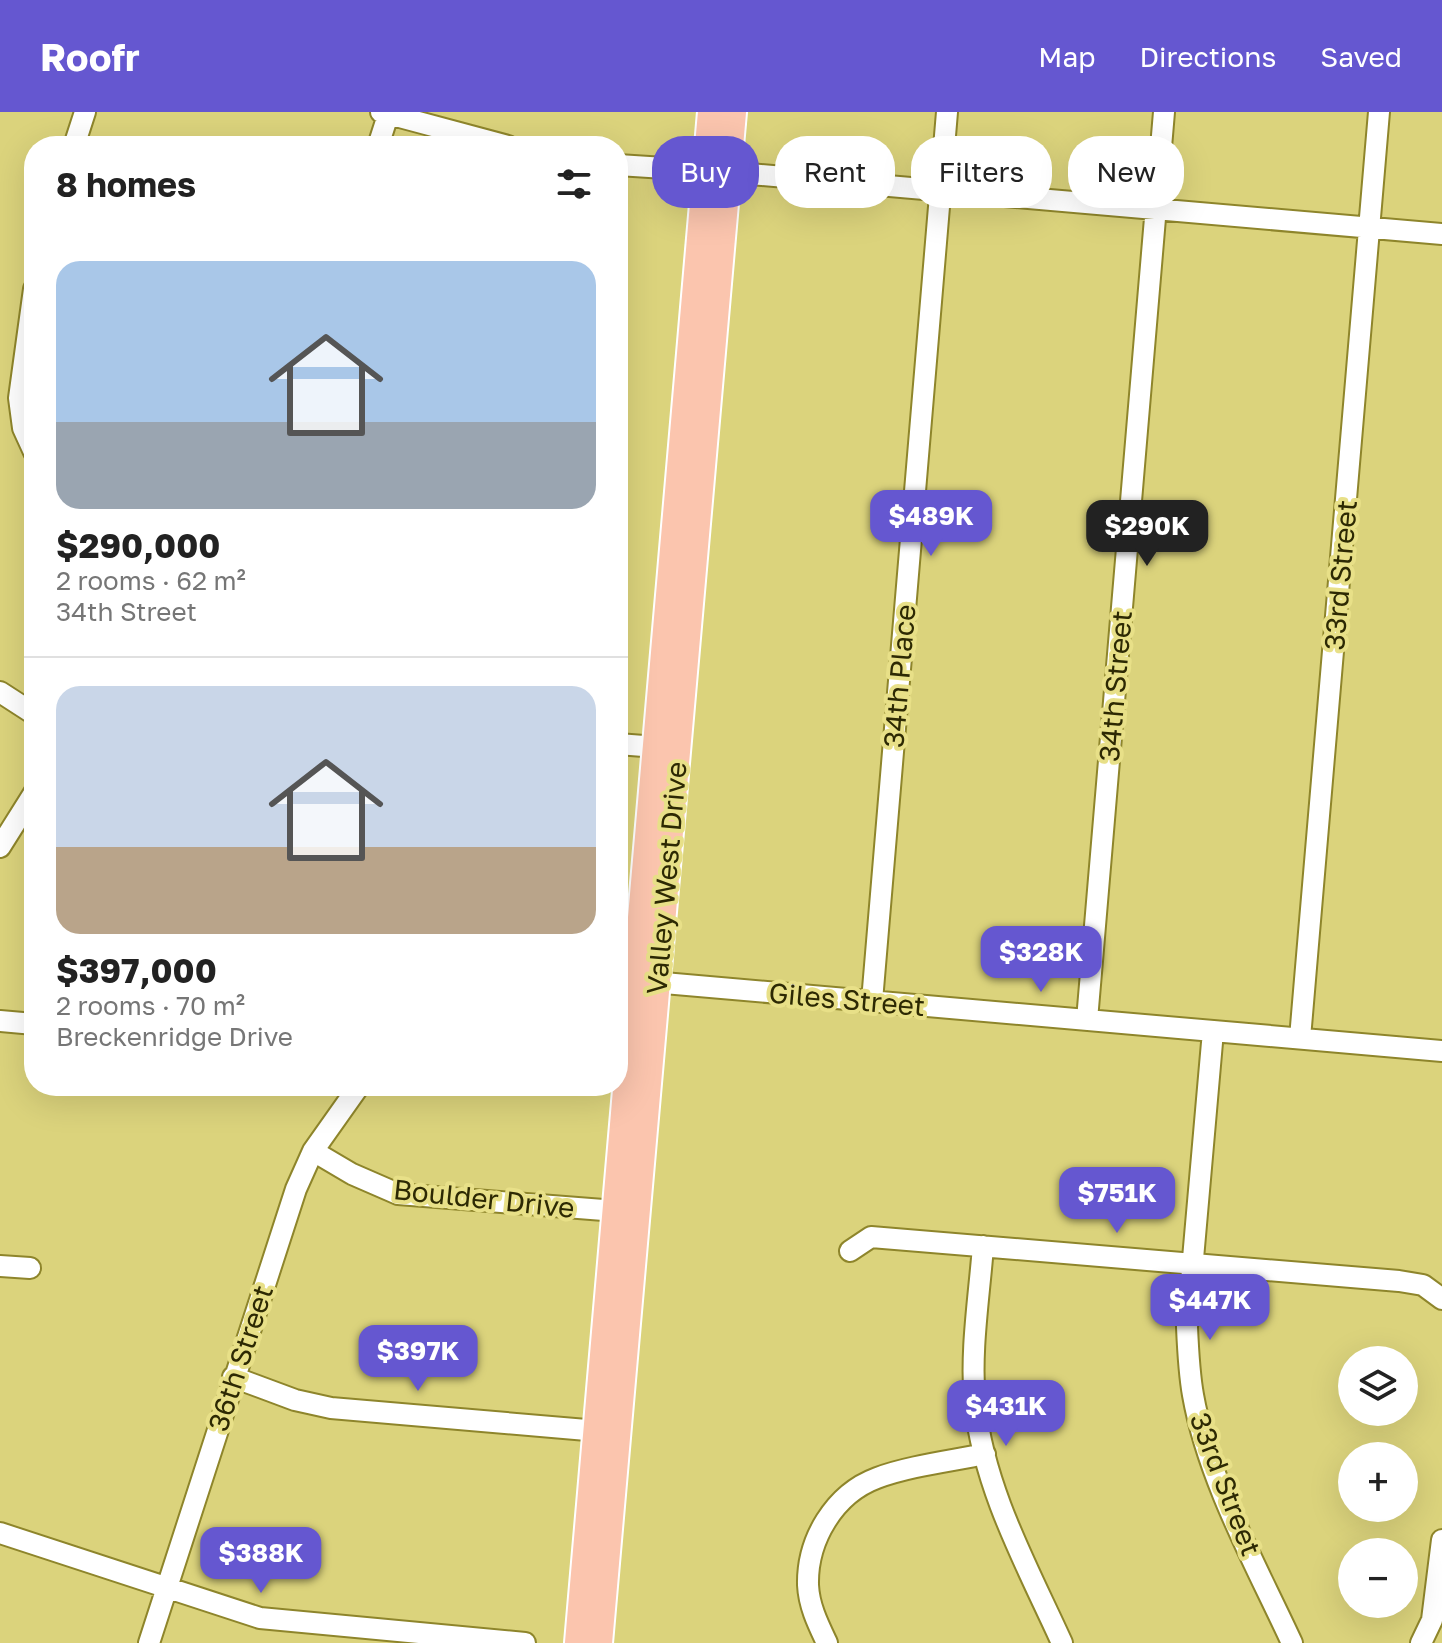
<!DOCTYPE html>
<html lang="en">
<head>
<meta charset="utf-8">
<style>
	body { margin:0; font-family:"Golos Text",sans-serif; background:#f6f6f6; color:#222; height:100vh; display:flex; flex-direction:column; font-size:30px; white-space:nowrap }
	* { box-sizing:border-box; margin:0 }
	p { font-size:26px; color:#767676 }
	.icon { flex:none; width:44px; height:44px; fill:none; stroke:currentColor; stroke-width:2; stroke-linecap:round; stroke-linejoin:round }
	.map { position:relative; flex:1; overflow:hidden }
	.drawer { position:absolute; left:24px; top:24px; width:604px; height:960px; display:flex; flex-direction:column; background:#fff; border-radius:32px; box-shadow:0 8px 32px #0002 }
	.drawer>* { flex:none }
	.guide { position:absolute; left:652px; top:24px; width:670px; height:72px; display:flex; gap:16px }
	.buttons { position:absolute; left:1338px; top:1234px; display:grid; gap:16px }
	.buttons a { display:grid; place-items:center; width:80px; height:80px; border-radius:50%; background:#fff; box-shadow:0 8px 32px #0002; font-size:40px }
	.price { position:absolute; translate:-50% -68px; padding:0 18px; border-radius:16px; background:#6557d0; color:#fff; font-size:26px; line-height:52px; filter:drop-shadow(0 2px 4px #0008) }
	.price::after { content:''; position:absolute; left:50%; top:48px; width:24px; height:18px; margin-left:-12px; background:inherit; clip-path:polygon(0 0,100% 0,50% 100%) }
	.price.on { background:#222; color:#fff }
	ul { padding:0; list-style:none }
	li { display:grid; align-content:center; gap:16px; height:424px; padding:0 32px }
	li+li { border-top:2px solid #e0e0e0 }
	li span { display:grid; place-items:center; height:248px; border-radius:24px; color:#555 }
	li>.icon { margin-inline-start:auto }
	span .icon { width:144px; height:144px; fill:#fffc; stroke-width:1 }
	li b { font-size:34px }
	h2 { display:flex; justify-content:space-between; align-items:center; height:96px; padding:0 32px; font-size:34px }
	.chip { padding:0 28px; border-radius:32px; background:#fff; box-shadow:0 8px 32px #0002; font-size:28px; line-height:72px }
	.chip.on { background:#6557d0; color:#fff }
	header { display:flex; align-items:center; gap:48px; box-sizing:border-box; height:112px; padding:0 40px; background:#6557d0; color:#fff }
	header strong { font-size:38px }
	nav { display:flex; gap:44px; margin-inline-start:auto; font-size:28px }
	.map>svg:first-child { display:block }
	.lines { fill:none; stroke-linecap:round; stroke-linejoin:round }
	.minor-casing { stroke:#8e852b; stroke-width:24 }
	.major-casing { stroke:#fff; stroke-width:30 }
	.minor { stroke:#fff; stroke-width:20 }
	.major { stroke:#fbc5ae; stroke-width:26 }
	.labels { text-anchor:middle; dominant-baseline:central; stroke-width:8; stroke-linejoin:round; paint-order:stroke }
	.street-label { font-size:28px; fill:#2d2903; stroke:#e8e088 }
</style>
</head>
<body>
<header>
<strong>Roofr</strong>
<nav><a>Map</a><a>Directions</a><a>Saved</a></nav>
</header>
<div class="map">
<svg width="1442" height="1531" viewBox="0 0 1442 1531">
	<rect width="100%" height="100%" fill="#dbd37c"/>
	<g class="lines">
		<g class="minor-casing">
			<path id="minor" d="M381 0 508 34
				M74 34 85 0
				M378 34 389 0
				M618 53 727 60 1442 122
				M34 177 19 286 23 316 34 340
				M0 580 34 602
				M618 632 669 636
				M0 735 34 681
				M618 867 1442 939
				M872 889 947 0
				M1087 908 1164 0
				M0 909 34 912
				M1213 919 1187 1215C1188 1238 1189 1261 1193 1283 1208 1368 1256 1453 1292 1531
				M1300 926 1379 0
				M313 1039 352 1062 398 1082 629 1100
				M983 1134C979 1187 970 1239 975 1292 984 1377 1027 1454 1062 1531
				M850 1139 871 1125 1399 1169 1423 1173 1442 1187
				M0 1154 30 1156
				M233 1265 295 1288 331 1296 610 1320
				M0 1421 260 1506 525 1531
				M149 1531 296 1077 313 1039 359 974
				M827 1531C818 1512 809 1494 808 1473 807 1428 834 1382 877 1366 909 1354 951 1349 985 1342
				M1421 1531 1432 1508 1442 1428"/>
		</g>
		<g class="major-casing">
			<path id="major" d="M578 1531 711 0
				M599 1531 733 0"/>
		</g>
		<use href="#minor" class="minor"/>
		<use href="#major" class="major"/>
	</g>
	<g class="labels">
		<g class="street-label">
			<text transform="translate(1340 463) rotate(-85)">33rd Street</text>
			<text transform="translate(899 564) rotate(-85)">34th Place</text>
			<text transform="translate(1115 574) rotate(-85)">34th Street</text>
			<text transform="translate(666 766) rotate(-85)">Valley West Drive</text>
			<text transform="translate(847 887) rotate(5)">Giles Street</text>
			<text transform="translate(484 1086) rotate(6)">Boulder Drive</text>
			<text transform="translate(240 1246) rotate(-72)">36th Street</text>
			<text transform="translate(1226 1372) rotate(69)">33rd Street</text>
		</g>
	</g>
</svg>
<div class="buttons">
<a><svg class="icon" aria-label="layers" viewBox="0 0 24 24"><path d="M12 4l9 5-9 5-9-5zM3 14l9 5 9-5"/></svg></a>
<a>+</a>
<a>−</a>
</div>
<b class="price" style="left:931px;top:446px">$489K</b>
<b class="price on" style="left:1147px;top:456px">$290K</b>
<b class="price" style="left:1041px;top:882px">$328K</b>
<b class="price" style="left:1117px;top:1123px">$751K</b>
<b class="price" style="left:1210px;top:1230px">$447K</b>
<b class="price" style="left:418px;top:1281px">$397K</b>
<b class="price" style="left:1006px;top:1336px">$431K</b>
<b class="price" style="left:261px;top:1483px">$388K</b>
<div class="guide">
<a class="chip on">Buy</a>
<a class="chip">Rent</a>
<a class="chip">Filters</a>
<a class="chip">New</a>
</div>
<section class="drawer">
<h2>8 homes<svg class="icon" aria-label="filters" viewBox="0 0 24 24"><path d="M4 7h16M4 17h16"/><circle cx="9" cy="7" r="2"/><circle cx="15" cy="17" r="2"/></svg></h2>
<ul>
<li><span style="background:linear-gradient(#a9c7e8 65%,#9aa5b1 0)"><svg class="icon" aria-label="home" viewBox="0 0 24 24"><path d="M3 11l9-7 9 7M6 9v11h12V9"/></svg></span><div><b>$290,000</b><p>2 rooms · 62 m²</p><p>34th Street</p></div></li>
<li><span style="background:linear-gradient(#c9d6e8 65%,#b9a48a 0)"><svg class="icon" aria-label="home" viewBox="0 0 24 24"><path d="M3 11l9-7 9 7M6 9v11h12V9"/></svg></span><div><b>$397,000</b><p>2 rooms · 70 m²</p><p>Breckenridge Drive</p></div></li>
</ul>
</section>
</div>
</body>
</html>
